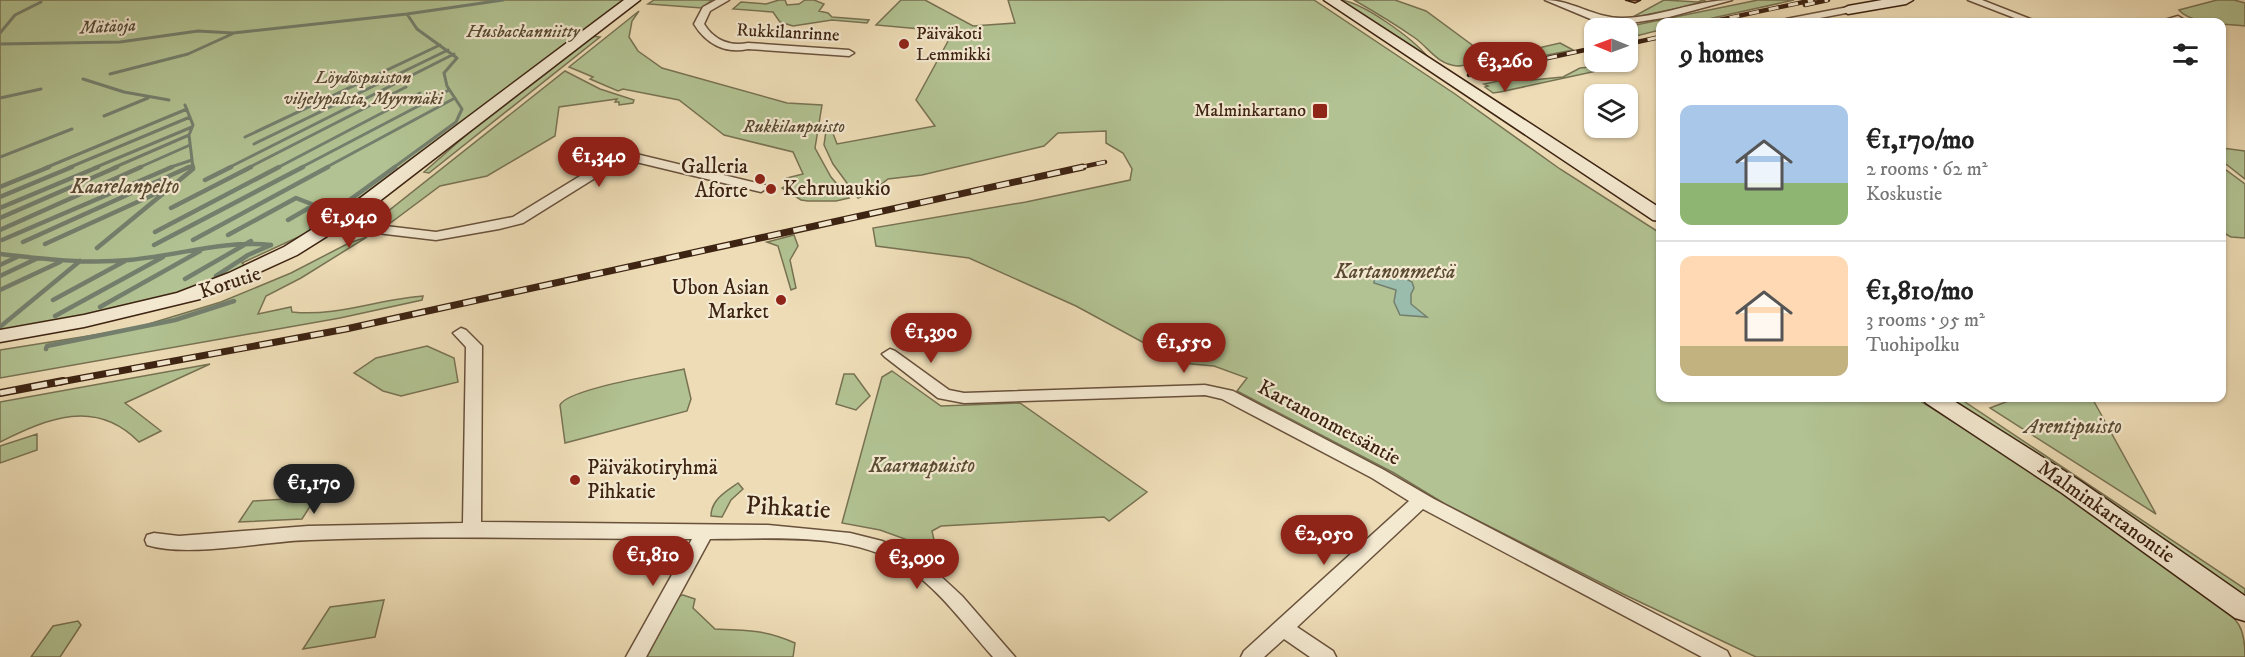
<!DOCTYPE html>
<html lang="en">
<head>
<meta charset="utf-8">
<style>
	body { margin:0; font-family:"IM FELL DW Pica",serif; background:#f6f6f6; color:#222; height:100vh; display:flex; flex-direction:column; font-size:22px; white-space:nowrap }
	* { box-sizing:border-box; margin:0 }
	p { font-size:20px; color:#767676 }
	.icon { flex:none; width:33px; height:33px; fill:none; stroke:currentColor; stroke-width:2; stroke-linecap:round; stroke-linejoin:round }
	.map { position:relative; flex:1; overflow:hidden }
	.sheet { position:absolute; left:1656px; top:18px; width:570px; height:384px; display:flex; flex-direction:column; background:#fff; border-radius:12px; box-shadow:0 2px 4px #0004 }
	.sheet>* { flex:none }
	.needle { width:39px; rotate:271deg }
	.buttons { position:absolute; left:1584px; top:18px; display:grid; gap:12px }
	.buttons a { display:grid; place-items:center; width:54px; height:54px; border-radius:12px; background:#fff; box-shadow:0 2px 4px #0004; font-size:30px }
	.price { position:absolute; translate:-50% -51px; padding:0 14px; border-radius:21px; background:#8f2418; color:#fff; font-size:20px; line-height:39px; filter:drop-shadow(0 2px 3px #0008) }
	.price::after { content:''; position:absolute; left:50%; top:36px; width:18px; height:14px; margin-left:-9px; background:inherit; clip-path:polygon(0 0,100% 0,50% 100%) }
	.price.on { background:#222; color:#fff }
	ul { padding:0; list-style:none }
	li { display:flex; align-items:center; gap:18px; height:150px; padding:0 24px }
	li+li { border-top:2px solid #e0e0e0 }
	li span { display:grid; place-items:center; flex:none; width:168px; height:120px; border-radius:12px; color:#555 }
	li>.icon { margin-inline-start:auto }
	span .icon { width:72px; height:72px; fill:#fffc; stroke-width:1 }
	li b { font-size:26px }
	h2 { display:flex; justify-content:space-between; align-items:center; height:72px; padding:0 24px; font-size:26px }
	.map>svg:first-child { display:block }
	.green { fill:#b2c292; stroke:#787252; stroke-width:1.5 }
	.water { fill:#99bcac; stroke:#747f6e; stroke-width:1.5 }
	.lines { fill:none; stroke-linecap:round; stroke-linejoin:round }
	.stream-far1 { stroke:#747f6e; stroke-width:3 }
	.stream { stroke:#747f6e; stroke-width:4.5 }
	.street-casing { stroke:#69513b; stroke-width:3 }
	.secondary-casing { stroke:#3d2312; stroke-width:3 }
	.street { fill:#f3e8d0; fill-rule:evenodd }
	.secondary { fill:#f3e8d0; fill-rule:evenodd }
	.rail-far2-casing { stroke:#3d2312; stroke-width:4.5 }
	.rail-far1-casing { stroke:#3d2312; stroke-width:7 }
	.rail-casing { stroke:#3d2312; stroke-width:8 }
	.rail-far2 { stroke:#f3e8d0; stroke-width:3; stroke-dasharray:10; stroke-linecap:butt }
	.rail-far1 { stroke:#f3e8d0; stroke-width:4.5; stroke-dasharray:13; stroke-linecap:butt }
	.rail { stroke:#f3e8d0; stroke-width:5; stroke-dasharray:16; stroke-linecap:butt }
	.wall { fill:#bb845f; stroke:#3d2312; stroke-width:1.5 }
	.poi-dot { fill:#8f2418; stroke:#f3e8d0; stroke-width:2 }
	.labels { text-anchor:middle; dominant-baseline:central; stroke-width:4.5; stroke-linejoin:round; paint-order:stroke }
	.far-water-label { font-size:18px; font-style:italic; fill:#544938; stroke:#f3e8d0 }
	.far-park-label { font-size:18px; font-style:italic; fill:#5a4b32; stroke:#f3e8d0 }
	.far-street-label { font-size:18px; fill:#3d2312; stroke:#f3e8d0 }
	.far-poi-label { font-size:18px; fill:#3d2312; stroke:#f3e8d0; text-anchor:start }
	.poi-label { font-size:21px; fill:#3d2312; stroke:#f3e8d0; text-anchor:end }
	.park-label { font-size:21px; font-style:italic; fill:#5a4b32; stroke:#f3e8d0 }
	.street-label { font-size:21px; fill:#3d2312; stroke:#f3e8d0 }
	.near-street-label { font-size:26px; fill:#3d2312; stroke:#f3e8d0 }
</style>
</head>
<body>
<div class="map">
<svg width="2245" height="657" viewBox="0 0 2245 657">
	<rect width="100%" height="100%" fill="#eddcb6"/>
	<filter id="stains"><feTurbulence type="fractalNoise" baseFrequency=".00333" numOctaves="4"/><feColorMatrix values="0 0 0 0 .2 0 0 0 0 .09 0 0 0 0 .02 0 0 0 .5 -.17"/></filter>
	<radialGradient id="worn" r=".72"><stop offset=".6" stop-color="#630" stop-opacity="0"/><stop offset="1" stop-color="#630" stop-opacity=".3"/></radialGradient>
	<path class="green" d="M0 0H625L320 227 242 263 246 266 181 293 87 316 0 330Z
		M654 0H712L702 8 648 4Z
		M779 0H785L787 5 799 4 805 0H814L824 4 819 11 828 13 832 17 869 20 867 23 832 20 793 26 780 22 773 12 733 9 741 2 766 4Z
		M901 0H925L973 26 1015 23 1008 0H1314L1455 94 1560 169 1660 233V398H1916L2048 482 2213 599C2237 620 2245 624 2245 657H1756L1623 594 1445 504 1394 473 1237 391 1247 378 1214 366 1181 363 1076 306 969 258 876 246 873 228 1026 202 1130 180 1132 169 1123 153 1106 143V131L1058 133 1044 146 922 175 888 179 870 193 858 198 833 164 824 145 826 131 831 128 837 144 935 126 916 100 953 32 876 25Z
		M1338 0C1361 0 1413 39 1428 57Z
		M1354 0H1395L1426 11 1483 53 1480 62C1473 63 1464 66 1457 66 1437 64 1429 48 1415 38 1395 24 1375 12 1354 0Z
		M1664 0 1698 2 1703 0 1707 2 1631 18Z
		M1758 0H1794L1695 22H1660V30L1628 38V28H1621Z
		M2217 0H2234L2245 3V26C2228 24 2190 24 2179 10Z
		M639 11 632 21 629 37 638 51 662 68 787 103 822 105 815 148 831 177 849 198 836 201H808L801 200 782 188 790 184 787 178 803 174 793 152 724 135 679 100 623 89 618 91 590 79 593 77 569 67Z
		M591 36 600 37 429 173 424 172 481 122Z
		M1560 43 1573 50 1537 57 1531 54 1503 60 1494 58Z
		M1600 66 1606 69 1500 92 1493 93 1485 87 1488 86 1484 84 1518 77 1532 80 1563 77 1580 68Z
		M565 71 600 89 634 100 633 103 619 105V102H615L617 99 559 107 555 136 487 176 440 186 389 224 379 223 382 216Z
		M2222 148 2245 151V179L2222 161Z
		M2222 167 2245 184V238L2231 237 2222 232Z
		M794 235 798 246 790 260 796 288 791 290 778 246 767 242Z
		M367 237 301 278 266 296 258 314 291 307 292 312C337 317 379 299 423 296L422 300 340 318 0 378V350L132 329 221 302 291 273 349 243Z
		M427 346 454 358 458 382 401 396 383 391 354 373 376 358Z
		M210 364 125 403 161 431 139 442C96 398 48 418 0 442V402Z
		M684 369 691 399 687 411 565 443 560 405C567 389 663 374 684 369Z
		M892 371 941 406 1020 403 1147 492 1109 521 1104 517 941 526 932 531 934 540 931 546 916 540 913 542 880 530 842 523 882 377Z
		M844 374H854L870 396 856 410 836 404Z
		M1951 398H1959L2245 589V598Z
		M2016 398H2092L2156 514 1990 408Z
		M37 434V450L0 463V446Z
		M738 483 743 489 731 500 722 517 711 516C711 500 725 492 738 483Z
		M316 497 302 519 239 522 253 501Z
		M683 595 695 599 693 608 715 629C747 630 766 630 795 643L793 657H647L675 597Z
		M384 600 375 637 303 649 330 607Z
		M78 621 81 625 60 657H31L53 626Z"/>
	<path class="water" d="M1378 268 1392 271 1412 282 1414 288 1411 294V304L1427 317 1400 315 1394 302 1396 290 1374 283V273Z"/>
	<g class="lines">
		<path class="stream-far1" d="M0 33 15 15 41 2
			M0 44 120 42 198 31 233 33 407 14 503 0
			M110 74 188 54 232 34
			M83 79 124 92 169 100
			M0 98 41 89
			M185 105 193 125 189 135 193 168
			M104 116 148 98
			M245 137 440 45
			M254 144 448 50
			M0 157 72 129
			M45 168 187 109
			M68 168 190 117
			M94 168 192 127
			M113 168 189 135
			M138 168 190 145
			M168 168 192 160
			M186 168 193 165
			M228 168 454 54
			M248 168 406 87
			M277 168 420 93
			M300 168 449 90
			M325 168 455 98
			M393 168 456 122 462 109 447 86 444 73 457 58 417 29 407 14"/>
		<path class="stream" d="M205 180 231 167
			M0 187 49 167
			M0 197 72 167
			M0 208 98 167
			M171 208 251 167
			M0 218 117 167
			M288 220 314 205
			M311 228 395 167
			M0 230 141 167
			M155 232 279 167
			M228 235 296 198 314 205
			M2 240 172 167
			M193 240 328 167
			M23 242 189 167
			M45 244 166 189
			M154 245 303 167
			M97 248 193 169V167
			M0 254C43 259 86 264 129 260 177 256 222 240 271 245
			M0 265 17 257
			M0 276 36 259
			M216 276 248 255 271 245
			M185 279 251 241
			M0 290 60 262
			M53 300 125 261
			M100 307 200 251
			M55 316 163 257
			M1 326 80 261
			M46 349 47 346 175 320 234 301"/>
		<g class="street-casing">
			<path id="street" d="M716 0H729L710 11 704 24C714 40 730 47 748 43L849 50 854 53 849 56 748 49C725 54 706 44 694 24L703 7Z
				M1545 0C1572 0 1594 18 1622 18 1659 18 1694 0 1732 0L1669 17 1625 24 1593 20Z
				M1968 0H1982L2038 22H2025Z
				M1848 7 1851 8V12L1799 22H1781L1786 19Z
				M2178 16 2183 19 2182 21 2158 22Z
				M632 153 765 185 767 188 761 192 632 161 616 165 523 223 499 229 436 240 335 228 328 224 335 220 436 232 513 217 608 159Z
				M461 328 466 330 482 346 481 522 768 525 850 533 882 541 921 558 962 596 1015 657H993C966 627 941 591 907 568 852 531 773 539 710 539L646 657H626L692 539C565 539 438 535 310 540 264 541 189 558 147 545L145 540 147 535 154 533 179 536 308 526 463 523 466 347 453 333Z
				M890 349 895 351 949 390 964 393 1205 385 1233 391 1384 470 1434 499 1727 651 1730 657H1702L1423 509 1297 627 1333 651 1336 657H1310L1284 639 1264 657H1241L1244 651 1409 501 1372 478 1222 399 1205 395 964 403 938 398 885 357 882 354Z"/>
		</g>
		<g class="secondary-casing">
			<path id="secondary" d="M624 0H640L364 213 297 255 200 299 84 327 0 342V330L84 315 177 293 229 273 284 247 351 205Z
				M1324 0H1340L1660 208V221L1653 220Z
				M1882 0H1913L1906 4 1848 14 1841 10 1848 6Z
				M1923 398H1949L2080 481 2245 596V621L2235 618 2062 493 1926 403Z"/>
		</g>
		<use href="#street" class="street"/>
		<use href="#secondary" class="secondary"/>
		<g class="rail-far2-casing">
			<path id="rail-far2" d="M1805 5 1828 0
				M1710 22 1813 0
				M1628 44 1660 37
				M1469 75 1594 48
				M1077 168 1105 162"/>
		</g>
		<g class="rail-far1-casing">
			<path id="rail-far1" d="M55 383 346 329 1083 167"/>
		</g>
		<g class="rail-casing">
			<path id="rail" d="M0 393 63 381"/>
		</g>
		<use href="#rail-far2" class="rail-far2"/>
		<use href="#rail-far1" class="rail-far1"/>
		<use href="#rail" class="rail"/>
	</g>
	<path class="wall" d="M1625 0H1641L1635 3Z"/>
	<g class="poi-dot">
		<circle cx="904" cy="44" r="6"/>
		<rect x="1312" y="103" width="16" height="16" rx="3"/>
		<circle cx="760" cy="179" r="6"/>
		<circle cx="771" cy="189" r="6"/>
		<circle cx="781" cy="300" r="6"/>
		<circle cx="575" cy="480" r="6"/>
	</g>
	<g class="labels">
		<g class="far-water-label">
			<text transform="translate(108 27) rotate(-3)">Mätäoja</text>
		</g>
		<g class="far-park-label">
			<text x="523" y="32">Husbackanniitty</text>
			<text x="363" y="78">Löydöspuiston<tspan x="363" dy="21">viljelypalsta, Myyrmäki</tspan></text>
			<text x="794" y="127">Rukkilanpuisto</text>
		</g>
		<g class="far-street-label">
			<text transform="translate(788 33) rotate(3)">Rukkilanrinne</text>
		</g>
		<g class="far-poi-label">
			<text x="916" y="34">Päiväkoti<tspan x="916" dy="21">Lemmikki</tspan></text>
			<text x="1306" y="111" text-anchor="end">Malminkartano</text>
		</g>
		<g class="poi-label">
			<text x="748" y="167">Galleria<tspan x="748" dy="24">Aforte</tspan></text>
			<text x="783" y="189" text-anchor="start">Kehruuaukio</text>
			<text x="769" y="288">Ubon Asian<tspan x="769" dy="24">Market</tspan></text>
			<text x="587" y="468" text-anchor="start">Päiväkotiryhmä<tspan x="587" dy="24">Pihkatie</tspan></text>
		</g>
		<g class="park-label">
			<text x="125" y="187">Kaarelanpelto</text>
			<text x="1395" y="272">Kartanonmetsä</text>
			<text x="2073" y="427">Arentipuisto</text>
			<text x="922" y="466">Kaarnapuisto</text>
		</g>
		<g class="street-label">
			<text transform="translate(230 283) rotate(-18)">Korutie</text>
			<text transform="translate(1329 423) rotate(28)">Kartanonmetsäntie</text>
			<text transform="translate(2106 512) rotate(35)">Malminkartanontie</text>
		</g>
		<g class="near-street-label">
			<text transform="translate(788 508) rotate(3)">Pihkatie</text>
		</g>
	</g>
	<rect width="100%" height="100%" filter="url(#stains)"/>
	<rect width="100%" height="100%" fill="url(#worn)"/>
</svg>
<div class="buttons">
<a><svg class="needle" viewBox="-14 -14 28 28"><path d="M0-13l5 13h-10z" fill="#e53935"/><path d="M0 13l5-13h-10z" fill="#767676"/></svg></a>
<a><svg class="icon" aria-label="layers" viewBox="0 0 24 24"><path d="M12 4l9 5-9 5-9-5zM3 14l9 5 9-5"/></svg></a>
</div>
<b class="price" style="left:1505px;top:93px">€3,260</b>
<b class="price" style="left:599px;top:188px">€1,340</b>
<b class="price" style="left:349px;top:249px">€1,940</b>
<b class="price" style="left:931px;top:364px">€1,390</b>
<b class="price" style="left:1184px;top:374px">€1,550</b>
<b class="price on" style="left:314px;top:515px">€1,170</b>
<b class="price" style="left:1324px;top:566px">€2,050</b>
<b class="price" style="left:653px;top:587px">€1,810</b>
<b class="price" style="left:917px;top:590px">€3,090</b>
<section class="sheet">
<h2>9 homes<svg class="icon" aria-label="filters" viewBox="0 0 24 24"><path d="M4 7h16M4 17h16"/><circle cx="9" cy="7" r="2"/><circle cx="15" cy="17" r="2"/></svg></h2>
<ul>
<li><span style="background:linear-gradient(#a9c7e8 65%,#8fb573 0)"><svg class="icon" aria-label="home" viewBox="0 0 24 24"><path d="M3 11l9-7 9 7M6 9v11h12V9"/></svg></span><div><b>€1,170/mo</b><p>2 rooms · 62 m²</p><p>Koskustie</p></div></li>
<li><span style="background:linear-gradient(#ffd9b3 75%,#c2b280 0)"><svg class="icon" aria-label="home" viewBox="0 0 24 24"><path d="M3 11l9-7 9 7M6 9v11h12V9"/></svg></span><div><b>€1,810/mo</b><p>3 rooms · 95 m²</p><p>Tuohipolku</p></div></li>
</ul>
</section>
</div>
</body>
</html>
